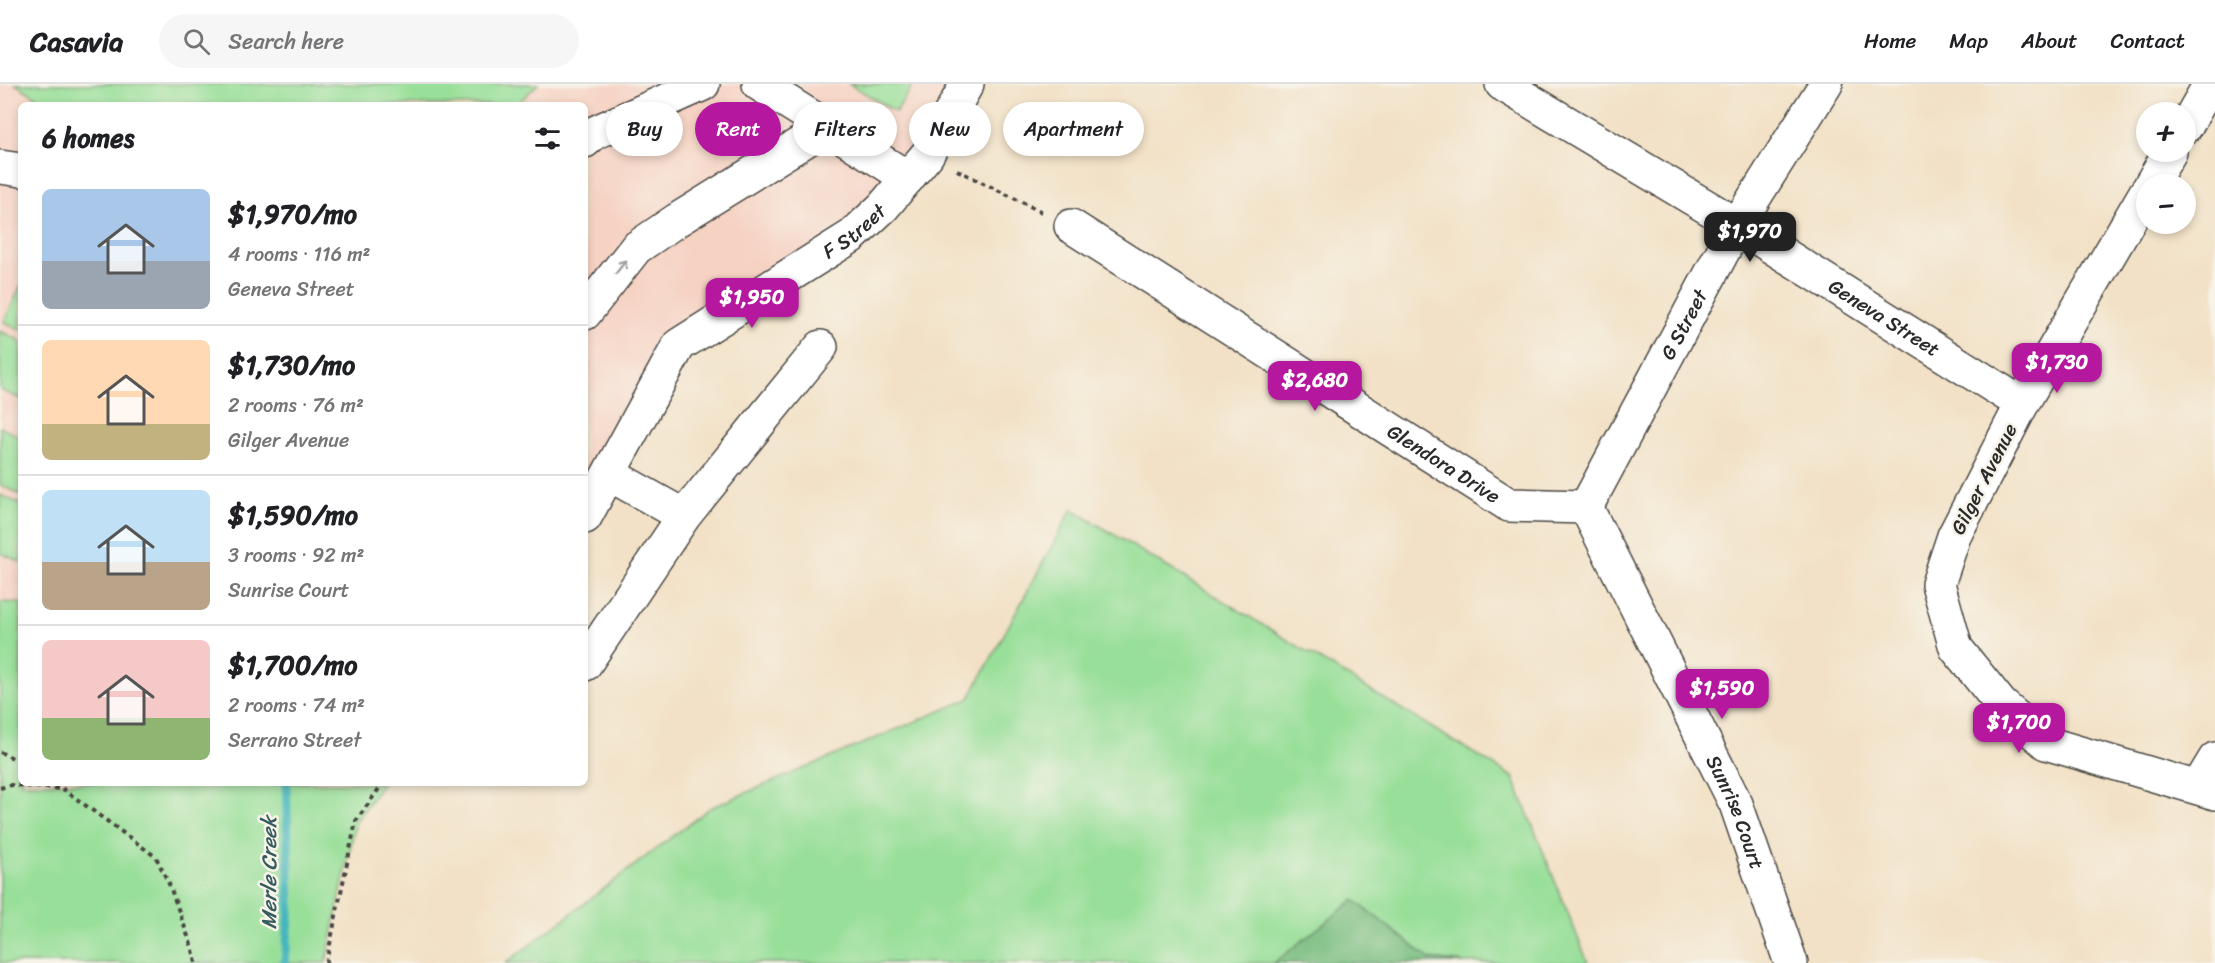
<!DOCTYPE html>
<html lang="en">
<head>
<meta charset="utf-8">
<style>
	body { margin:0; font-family:Sriracha,sans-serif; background:#f6f6f6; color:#202124; height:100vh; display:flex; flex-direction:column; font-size:22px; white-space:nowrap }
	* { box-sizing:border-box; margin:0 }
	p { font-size:20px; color:#757577 }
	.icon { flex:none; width:33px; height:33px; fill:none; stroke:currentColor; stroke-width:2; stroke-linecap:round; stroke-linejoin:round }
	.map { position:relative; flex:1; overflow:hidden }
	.panel { position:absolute; left:18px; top:18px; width:570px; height:684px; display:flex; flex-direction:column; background:#fff; border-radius:9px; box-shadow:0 3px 9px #0003 }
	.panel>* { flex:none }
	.top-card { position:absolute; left:606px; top:18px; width:570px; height:54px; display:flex; gap:12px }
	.controls { position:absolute; left:2136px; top:18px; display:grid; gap:12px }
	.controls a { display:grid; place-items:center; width:60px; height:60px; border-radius:50%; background:#fff; box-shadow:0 3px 9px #0003; font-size:30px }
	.price { position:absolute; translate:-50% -51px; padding:0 14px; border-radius:12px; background:#b5179e; color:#fff; font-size:20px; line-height:39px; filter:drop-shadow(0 2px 3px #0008) }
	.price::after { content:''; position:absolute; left:50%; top:36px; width:18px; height:14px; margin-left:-9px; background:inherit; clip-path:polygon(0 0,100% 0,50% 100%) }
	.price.current { background:#222; color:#fff }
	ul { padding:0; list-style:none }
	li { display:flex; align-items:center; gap:18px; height:150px; padding:0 24px }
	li+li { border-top:2px solid #e0e0e0 }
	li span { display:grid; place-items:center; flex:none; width:168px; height:120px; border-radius:9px; color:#555 }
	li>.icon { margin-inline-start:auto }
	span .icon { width:72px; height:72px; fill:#fffc; stroke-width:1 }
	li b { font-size:26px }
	h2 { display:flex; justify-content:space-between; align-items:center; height:72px; padding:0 24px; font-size:26px }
	.chip { padding:0 21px; border-radius:27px; background:#fff; box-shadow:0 3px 9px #0003; font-size:21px; line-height:54px }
	.chip.current { background:#b5179e; color:#fff }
	header { display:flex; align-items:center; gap:36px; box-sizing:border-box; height:84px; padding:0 30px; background:#fff; border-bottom:2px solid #e0e0e0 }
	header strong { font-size:28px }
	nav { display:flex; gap:33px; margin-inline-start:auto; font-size:21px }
	.search { width:420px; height:54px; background:#f6f6f6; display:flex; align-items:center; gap:15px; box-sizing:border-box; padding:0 21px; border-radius:33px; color:#757577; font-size:22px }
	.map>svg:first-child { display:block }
	.built { fill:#f6d2c3 }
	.green { fill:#98df99; stroke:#628562; stroke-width:1.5 }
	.forest { fill:#7abe81; stroke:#527456; stroke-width:1.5 }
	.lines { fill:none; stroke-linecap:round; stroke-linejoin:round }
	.stream { stroke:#45b5be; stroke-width:9 }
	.minor-casing { stroke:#494642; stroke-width:36 }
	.path { stroke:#494642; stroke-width:4; stroke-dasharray:4.5 4.5; stroke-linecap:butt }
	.minor { stroke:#fff; stroke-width:33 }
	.oneway { stroke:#a0a0a0 }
	.labels { text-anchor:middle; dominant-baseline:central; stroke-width:5; stroke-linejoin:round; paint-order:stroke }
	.street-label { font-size:20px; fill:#2b2b2b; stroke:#f7f3e8 }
	.water-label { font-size:21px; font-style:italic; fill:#345b5e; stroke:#f7f3e8 }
</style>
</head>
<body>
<header>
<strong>Casavia</strong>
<div class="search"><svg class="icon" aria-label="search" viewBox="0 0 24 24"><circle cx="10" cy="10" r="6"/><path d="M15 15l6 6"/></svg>Search here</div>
<nav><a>Home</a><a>Map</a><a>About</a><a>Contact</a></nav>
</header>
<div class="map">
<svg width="2215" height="879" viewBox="0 0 2215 879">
	<rect width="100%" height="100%" fill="#f7f3e8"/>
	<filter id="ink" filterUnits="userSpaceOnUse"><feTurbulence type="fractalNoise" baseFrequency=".0167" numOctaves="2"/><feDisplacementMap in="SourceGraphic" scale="12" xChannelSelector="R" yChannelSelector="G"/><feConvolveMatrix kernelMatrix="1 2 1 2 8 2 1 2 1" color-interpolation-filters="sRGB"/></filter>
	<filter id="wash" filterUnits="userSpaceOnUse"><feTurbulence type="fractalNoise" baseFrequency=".008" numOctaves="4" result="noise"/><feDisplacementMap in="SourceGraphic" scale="24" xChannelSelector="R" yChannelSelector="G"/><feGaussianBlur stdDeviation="1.35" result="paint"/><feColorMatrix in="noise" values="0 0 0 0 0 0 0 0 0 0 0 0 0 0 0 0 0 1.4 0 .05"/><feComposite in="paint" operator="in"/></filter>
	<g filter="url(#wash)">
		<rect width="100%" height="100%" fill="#f2e1c6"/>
		<path class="built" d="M0 0H966L883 123 679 261 585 433V21H21V519L0 518Z"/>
		<path class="green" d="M15 0H538L516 21H50Z
			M849 0H913L896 28Z
			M21 201V246L4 238Z
			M0 247 21 257V315L0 306Z
			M0 343 21 353V411L0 401Z
			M0 411 21 420V478L0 469Z
			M1072 425 1513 693 1588 879H1465L1430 875 1354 816 1274 879H506L710 724 969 615Z
			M0 518 21 519V699H383L356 737 326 879H0Z"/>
		<path class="forest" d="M1354 816 1430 875 1465 879H1274Z"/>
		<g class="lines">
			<path class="stream" d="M285 879 290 822 286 699"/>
		</g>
	</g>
	<g filter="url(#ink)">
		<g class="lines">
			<g class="minor-casing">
				<g id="minor">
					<path d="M759 0 908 94"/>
					<path id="s1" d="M1502 0 1737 141 2022 320"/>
					<path d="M2186 42 2210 0"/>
					<path d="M585 57 594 49 703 0"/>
					<path d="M0 83 21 86"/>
					<path d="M2151 100 2170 68"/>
					<path d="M2146 108 2022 320 1954 452 1938 500 1956 564 2001 620 2046 659 2215 709"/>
					<path id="s2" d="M1071 142 1509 421 1586 423"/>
					<path d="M585 229 636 164 677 136 827 43"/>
					<path d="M609 390 684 432"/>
					<path id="s3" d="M1586 423 1736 720 1791 879"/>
					<path id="s4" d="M1586 423 1737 141 1826 0"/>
					<path id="s5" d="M585 433 679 261 852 152 883 123 927 71 967 0"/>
					<path d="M585 580 684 432 821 263"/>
					<path d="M2198 703 2215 675"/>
				</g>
			</g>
			<path class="path" d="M957 86 1042 128
				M0 668 21 678
				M55 699 156 773 169 800 193 866 196 879
				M0 704 11 701 62 705
				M326 879 356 737 383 699"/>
			<use href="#minor" class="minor"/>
		</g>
		<defs><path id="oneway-shaft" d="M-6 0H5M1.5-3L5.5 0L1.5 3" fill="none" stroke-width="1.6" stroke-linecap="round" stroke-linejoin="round" transform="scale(1.5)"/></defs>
		<use class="oneway" href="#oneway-shaft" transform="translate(621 183) rotate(-52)"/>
	</g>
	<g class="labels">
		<g class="street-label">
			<text stroke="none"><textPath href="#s5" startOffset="405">F Street</textPath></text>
			<text stroke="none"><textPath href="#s1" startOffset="448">Geneva Street</textPath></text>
			<text stroke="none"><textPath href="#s4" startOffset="207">G Street</textPath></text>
			<text stroke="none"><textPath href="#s2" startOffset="442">Glendora Drive</textPath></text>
			<text transform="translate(1984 395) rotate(-63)">Gilger Avenue</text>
			<text stroke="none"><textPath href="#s3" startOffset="340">Sunrise Court</textPath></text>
		</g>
		<g class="water-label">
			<text transform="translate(269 789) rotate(-90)">Merle Creek</text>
		</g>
	</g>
</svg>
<div class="controls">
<a>+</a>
<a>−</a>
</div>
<b class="price current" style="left:1750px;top:179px">$1,970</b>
<b class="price" style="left:752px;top:245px">$1,950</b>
<b class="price" style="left:2057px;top:310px">$1,730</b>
<b class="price" style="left:1315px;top:328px">$2,680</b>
<b class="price" style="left:1722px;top:636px">$1,590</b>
<b class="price" style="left:2019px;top:670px">$1,700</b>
<div class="top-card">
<a class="chip">Buy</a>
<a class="chip current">Rent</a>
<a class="chip">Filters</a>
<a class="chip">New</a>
<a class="chip">Apartment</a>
</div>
<section class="panel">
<h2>6 homes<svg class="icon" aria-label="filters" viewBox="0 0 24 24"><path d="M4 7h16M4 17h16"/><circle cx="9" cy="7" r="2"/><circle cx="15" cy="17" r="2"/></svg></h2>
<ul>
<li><span style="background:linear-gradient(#a9c7e8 60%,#9aa5b1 0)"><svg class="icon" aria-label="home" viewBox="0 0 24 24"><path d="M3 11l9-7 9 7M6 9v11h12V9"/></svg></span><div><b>$1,970/mo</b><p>4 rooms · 116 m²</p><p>Geneva Street</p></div></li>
<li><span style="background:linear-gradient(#ffd9b3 70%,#c2b280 0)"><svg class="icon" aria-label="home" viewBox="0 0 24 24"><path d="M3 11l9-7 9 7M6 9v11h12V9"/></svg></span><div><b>$1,730/mo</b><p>2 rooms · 76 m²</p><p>Gilger Avenue</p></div></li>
<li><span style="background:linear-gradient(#bfe0f5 60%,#b9a48a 0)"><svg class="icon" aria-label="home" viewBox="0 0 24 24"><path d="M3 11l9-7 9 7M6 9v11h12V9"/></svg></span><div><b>$1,590/mo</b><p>3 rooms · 92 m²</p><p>Sunrise Court</p></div></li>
<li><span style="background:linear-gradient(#f6c9c9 65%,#8fb573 0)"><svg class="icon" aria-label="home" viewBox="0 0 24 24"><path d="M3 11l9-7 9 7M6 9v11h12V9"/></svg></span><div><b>$1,700/mo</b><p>2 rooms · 74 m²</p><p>Serrano Street</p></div></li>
</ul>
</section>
</div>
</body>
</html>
